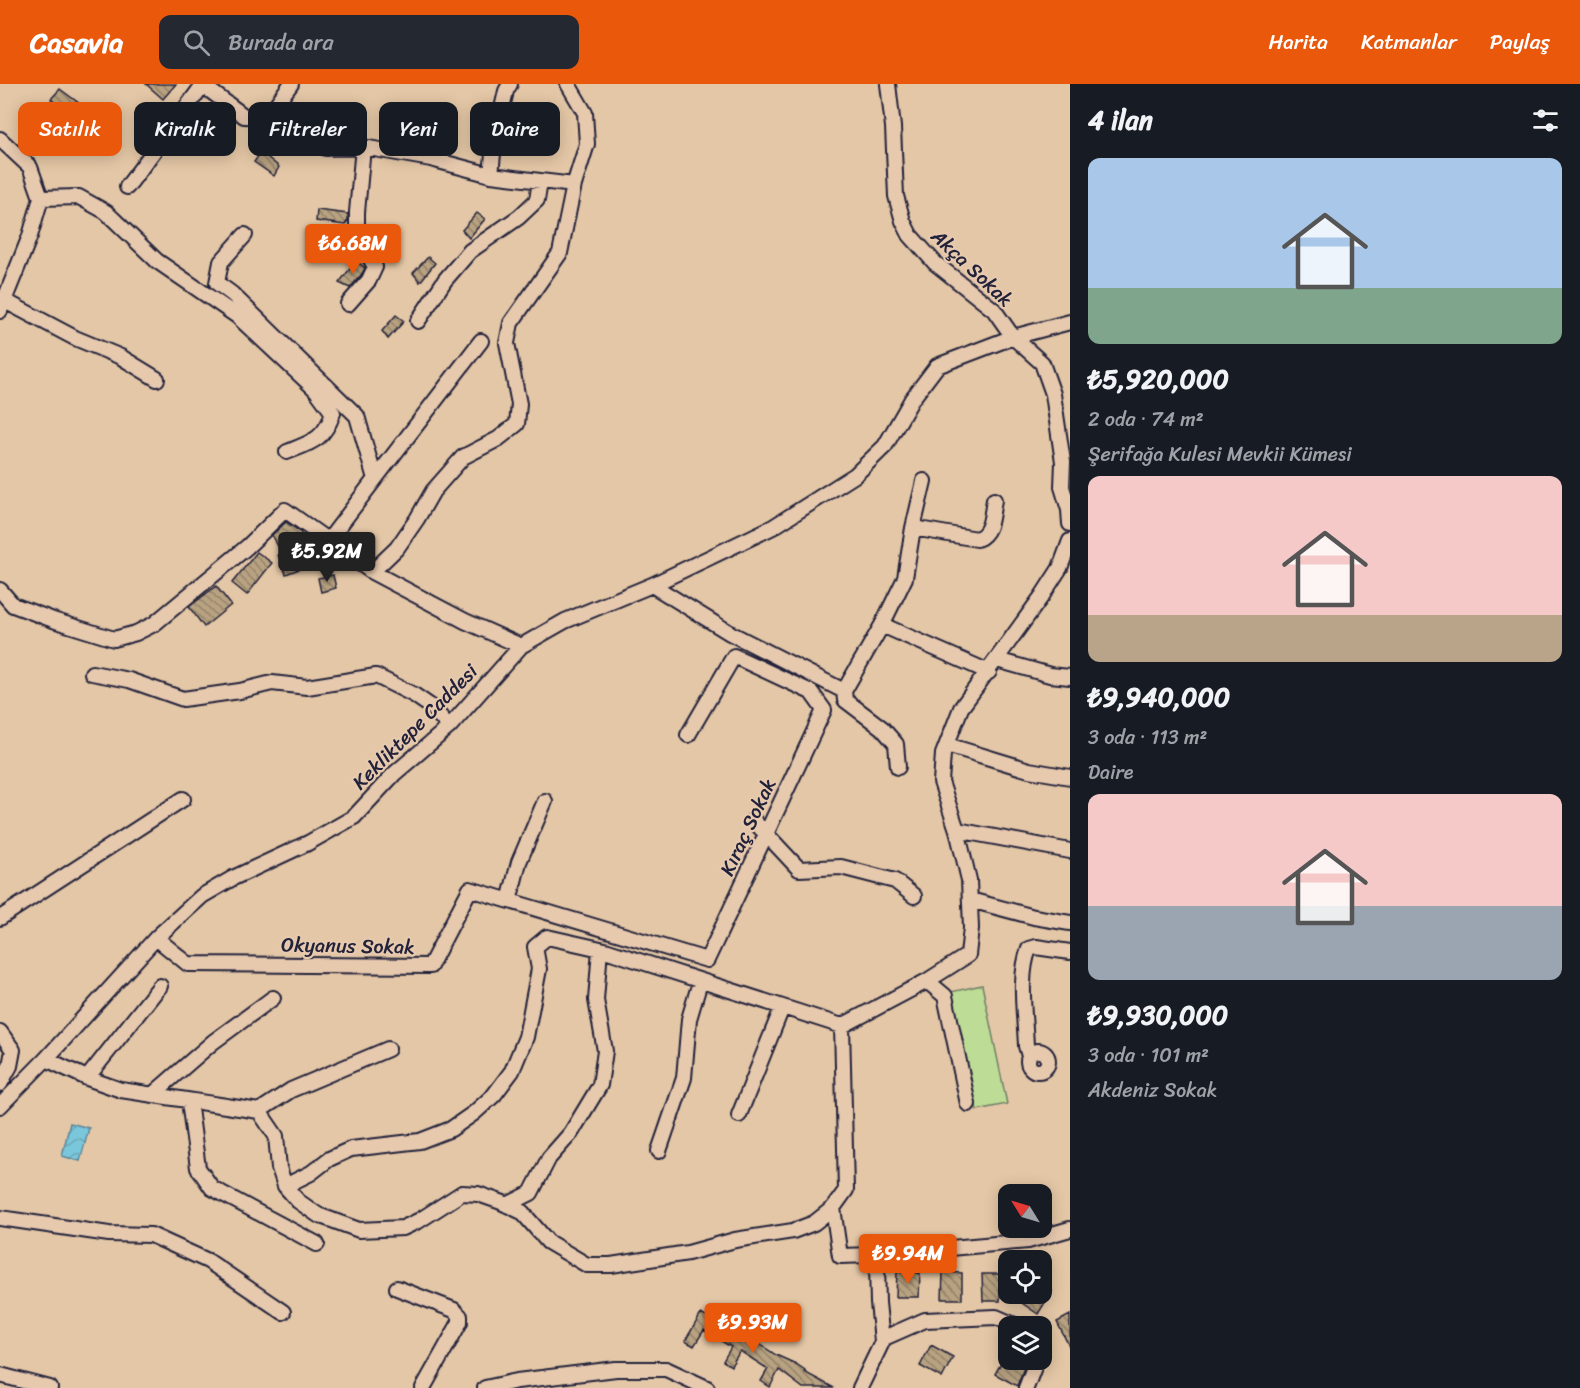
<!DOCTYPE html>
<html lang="tr">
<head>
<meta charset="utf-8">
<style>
	body { margin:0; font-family:Sriracha,sans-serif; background:#242831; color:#f1f3f6; height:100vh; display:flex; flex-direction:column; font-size:22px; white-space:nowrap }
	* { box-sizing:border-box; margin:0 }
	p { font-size:20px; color:#9ea1a6 }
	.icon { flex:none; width:33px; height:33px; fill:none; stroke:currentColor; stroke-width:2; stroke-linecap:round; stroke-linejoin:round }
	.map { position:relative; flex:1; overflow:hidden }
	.side { display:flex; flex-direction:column; background:#171b24; width:510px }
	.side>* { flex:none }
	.banner { position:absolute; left:18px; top:18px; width:570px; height:54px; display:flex; gap:12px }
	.needle { width:39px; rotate:307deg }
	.tools { position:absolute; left:998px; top:1100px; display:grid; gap:12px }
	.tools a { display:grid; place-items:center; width:54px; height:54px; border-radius:12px; background:#171b24; box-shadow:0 3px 15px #0003; font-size:30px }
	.price { position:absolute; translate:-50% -51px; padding:0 14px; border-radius:6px; background:#ea580c; color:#fff; font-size:20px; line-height:39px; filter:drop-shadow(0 2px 3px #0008) }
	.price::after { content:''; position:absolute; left:50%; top:36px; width:18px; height:14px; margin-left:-9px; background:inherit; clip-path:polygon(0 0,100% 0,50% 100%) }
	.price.selected { background:#222; color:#fff }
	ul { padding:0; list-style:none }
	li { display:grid; align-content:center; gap:12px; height:318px; padding:0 18px }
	li span { display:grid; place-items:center; height:186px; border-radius:12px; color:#555 }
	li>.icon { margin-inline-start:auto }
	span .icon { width:108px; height:108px; fill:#fffc; stroke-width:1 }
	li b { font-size:26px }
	h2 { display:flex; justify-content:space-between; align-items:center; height:72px; padding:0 18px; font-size:26px }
	.chip { padding:0 21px; border-radius:12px; background:#171b24; box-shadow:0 3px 15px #0003; font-size:21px; line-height:54px }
	.chip.selected { background:#ea580c; color:#fff }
	header { display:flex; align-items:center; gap:36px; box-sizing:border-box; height:84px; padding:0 30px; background:#ea580c; color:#fff }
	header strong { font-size:28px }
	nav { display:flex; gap:33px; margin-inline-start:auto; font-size:21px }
	.search { width:420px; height:54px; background:#242831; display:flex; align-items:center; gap:15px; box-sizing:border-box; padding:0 21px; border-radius:12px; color:#9ea1a6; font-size:22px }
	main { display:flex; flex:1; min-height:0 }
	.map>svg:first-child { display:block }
	.grass { fill:#bddc95; stroke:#707f68; stroke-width:1.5 }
	.water { fill:url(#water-waves); stroke:#57849a; stroke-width:1.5 }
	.building { fill:url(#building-back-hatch); stroke:#22223b; stroke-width:1.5 }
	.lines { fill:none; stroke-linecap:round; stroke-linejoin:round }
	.minor-casing { stroke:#22223b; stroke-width:18 }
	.minor { stroke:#e7c9ae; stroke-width:14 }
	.labels { text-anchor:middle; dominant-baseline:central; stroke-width:4.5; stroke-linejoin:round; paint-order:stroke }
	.street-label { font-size:20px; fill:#22223b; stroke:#e7c9ae }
</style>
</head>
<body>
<header>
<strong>Casavia</strong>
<div class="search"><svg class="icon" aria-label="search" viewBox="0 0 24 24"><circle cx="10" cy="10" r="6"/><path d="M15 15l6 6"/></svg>Burada ara</div>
<nav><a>Harita</a><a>Katmanlar</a><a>Paylaş</a></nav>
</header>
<main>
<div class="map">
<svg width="1070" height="1304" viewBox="0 0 1070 1304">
	<defs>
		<pattern id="water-waves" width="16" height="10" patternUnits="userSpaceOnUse" patternTransform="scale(1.5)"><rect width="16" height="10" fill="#7ac6da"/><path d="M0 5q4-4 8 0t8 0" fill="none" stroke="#69aabc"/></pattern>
		<pattern id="building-back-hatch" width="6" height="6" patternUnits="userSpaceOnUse" patternTransform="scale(1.5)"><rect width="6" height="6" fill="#b8a281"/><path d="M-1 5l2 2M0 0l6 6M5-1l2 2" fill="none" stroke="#95846b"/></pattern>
	</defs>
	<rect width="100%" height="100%" fill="#e4c7a6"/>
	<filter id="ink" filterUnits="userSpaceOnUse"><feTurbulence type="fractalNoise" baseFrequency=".0167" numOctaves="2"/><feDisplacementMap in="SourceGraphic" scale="12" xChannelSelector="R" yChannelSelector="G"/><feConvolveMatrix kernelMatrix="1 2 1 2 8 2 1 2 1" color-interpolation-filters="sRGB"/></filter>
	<g filter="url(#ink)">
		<path class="grass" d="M982 901 1007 1020 977 1026 951 908Z"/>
		<path class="water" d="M70 1039 89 1044 80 1077 62 1072Z"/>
		<path class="building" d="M146 0H176L163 15Z
			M60 5 80 20 70 32 51 15Z
			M209 29 229 44 218 56 199 39Z
			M261 68 279 83 274 92 254 78Z
			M317 126 348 130V136L345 141 316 137Z
			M477 129 485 135 469 154 462 146Z
			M428 173 435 179 420 198 413 189Z
			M356 177 365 184 361 191 350 204 339 199Z
			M396 231 404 237 388 255 382 247Z
			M286 438 300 448 306 460 310 458 318 478 286 490 278 471 282 470 272 451Z
			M257 468 272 479 247 511 232 499Z
			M333 491 336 504 321 508 318 494Z
			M216 502 231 521 204 543 189 523Z
			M897 1188 920 1189 919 1213H896Z
			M943 1188 962 1189V1215H942Z
			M982 1190H1000V1217H983Z
			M1041 1200 1052 1207 1038 1230 1022 1219 1029 1209H1041Z
			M701 1230 716 1239 718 1236 757 1261 758 1259 776 1271 796 1280 805 1286 804 1288 834 1304H803L779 1286 770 1303 761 1297 768 1285 740 1267 731 1282 723 1277 731 1263 704 1246 694 1262 685 1257Z
			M1070 1231V1264L1057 1238Z
			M931 1261 953 1273 942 1294 920 1282Z
			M1006 1270 1008 1275H1014L1025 1281 1017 1302 995 1290Z"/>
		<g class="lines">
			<g class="minor-casing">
				<path id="minor" d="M201 0 244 32 267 33 301 49 326 64 363 63 431 75 491 91 574 101
					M888 0 893 43 896 112 903 137 910 151 935 179 994 226 1013 253 1042 279 1053 310 1063 378 1062 403 1069 426 1070 440
					M267 33 291 0
					M0 55 30 83 41 114 30 152 0 227
					M491 91 494 59 506 7 510 0
					M127 103 203 1
					M41 114 79 113 106 128 157 177 237 232 316 306 333 329C324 356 312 358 287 368
					M245 151 221 178 217 199 232 210 357 332 375 395 328 457
					M5 217 75 254 121 273 157 295
					M348 220 369 196 375 183 357 150V128L363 63
					M418 237 445 196 470 167 519 133 537 116 540 97
					M375 395 481 257
					M913 444 977 455C992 449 991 431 994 416
					M372 488 397 464 417 435 433 407 463 373 498 355 517 340 519 320 507 259 511 239 560 169 574 101 587 60 585 29 568 0
					M652 501 730 549 844 607 882 541 905 494 913 444 924 397
					M0 506 13 521 56 537 114 555 136 549 154 540 247 463 285 426 372 488 465 537 521 562
					M882 541 989 588
					M997 576 1050 591 1070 593
					M92 589 129 596 183 615 240 607 272 599 307 603 376 592 414 611 433 624 449 643
					M844 607 845 616 882 644 896 660 898 683
					M947 661 1029 686 1070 693
					M753 736 799 785 841 783 895 797 914 812
					M957 746 1070 767
					M970 816 1034 833 1070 839
					M509 817 519 778 545 717
					M0 834 183 715
					M156 854 188 880 430 882 470 805 707 876 824 626 811 608 734 572 688 651
					M927 897 968 871 971 844 969 796 957 746 941 698 943 670 961 624 1042 512 1060 484 1070 457
					M842 942 927 897 945 912 968 1020
					M0 948 13 966 10 982 0 1000
					M1028 977a10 10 0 1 1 20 0a10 10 0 1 1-20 0Z
					M1029 972 1026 962C1025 933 1018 892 1029 865L1036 863 1070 868
					M46 975 87 994 121 1006 259 1027 291 1006 388 965
					M87 994 160 902
					M152 1011 213 958 273 914
					M189 1017 198 1084 212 1104 317 1160
					M0 1022 46 975 156 854 202 812 233 794 308 759 354 733 394 690 449 643 521 562 565 537 652 501 773 443 855 391 885 362 912 315 937 282 1013 253 1070 238
					M259 1027 276 1052 279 1084 285 1102 298 1117 318 1131 359 1146 403 1144 420 1136 462 1109 478 1110 501 1118 522 1128 548 1158 587 1181H611L688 1169 735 1156 793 1147 814 1139 833 1124 846 1106 842 942
					M739 1031 782 924
					M659 1067 684 994 689 935 700 898
					M285 1102 311 1089 329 1075 351 1065 420 1057 451 1045 474 1029 494 1011 512 987 526 953 539 885 535 863 547 853 605 866 842 942
					M507 1121 531 1109 549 1074 571 1049 600 1001 605 967 596 916 600 865
					M833 1124 840 1172 873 1171 1028 1157 1070 1145
					M0 1134 109 1150 151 1151 208 1177 283 1228
					M873 1171 877 1181 878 1219 882 1257
					M397 1204 454 1226 460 1232V1238L423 1304
					M0 1291 50 1304
					M485 1304 517 1297 616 1285H666L707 1304
					M860 1304 884 1254 925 1236 996 1233 1017 1242
					M1026 1304 1034 1283V1275"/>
			</g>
			<use href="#minor" class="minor"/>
		</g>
	</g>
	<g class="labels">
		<g class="street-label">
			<text transform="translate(972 184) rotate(43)">Akça Sokak</text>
			<text transform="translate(415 643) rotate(-45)">Kekliktepe Caddesi</text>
			<text transform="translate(748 743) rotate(-65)">Kıraç Sokak</text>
			<text transform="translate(348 862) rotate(1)">Okyanus Sokak</text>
		</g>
	</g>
</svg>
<div class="tools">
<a><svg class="needle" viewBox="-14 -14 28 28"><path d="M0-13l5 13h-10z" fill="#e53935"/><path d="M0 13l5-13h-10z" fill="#9ea1a6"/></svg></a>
<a><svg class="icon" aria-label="locate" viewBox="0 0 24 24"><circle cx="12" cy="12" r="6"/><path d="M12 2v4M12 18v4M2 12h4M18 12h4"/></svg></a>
<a><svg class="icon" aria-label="layers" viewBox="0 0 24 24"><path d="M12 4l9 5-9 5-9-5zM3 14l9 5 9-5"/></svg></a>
</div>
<b class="price" style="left:353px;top:191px">₺6.68M</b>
<b class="price selected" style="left:327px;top:499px">₺5.92M</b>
<b class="price" style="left:908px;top:1201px">₺9.94M</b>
<b class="price" style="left:753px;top:1270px">₺9.93M</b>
<div class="banner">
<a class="chip selected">Satılık</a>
<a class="chip">Kiralık</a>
<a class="chip">Filtreler</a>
<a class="chip">Yeni</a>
<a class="chip">Daire</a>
</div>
</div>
<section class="side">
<h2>4 ilan<svg class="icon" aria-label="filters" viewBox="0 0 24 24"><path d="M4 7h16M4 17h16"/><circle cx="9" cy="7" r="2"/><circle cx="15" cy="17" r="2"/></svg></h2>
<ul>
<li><span style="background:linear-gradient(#a9c7e8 70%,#7fa58c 0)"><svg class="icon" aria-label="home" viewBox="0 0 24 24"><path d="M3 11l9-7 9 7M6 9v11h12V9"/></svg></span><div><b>₺5,920,000</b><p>2 oda · 74 m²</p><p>Şerifağa Kulesi Mevkii Kümesi</p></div></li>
<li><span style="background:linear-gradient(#f6c9c9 75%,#b9a48a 0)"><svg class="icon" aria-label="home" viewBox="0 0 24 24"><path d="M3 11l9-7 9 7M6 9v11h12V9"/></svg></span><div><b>₺9,940,000</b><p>3 oda · 113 m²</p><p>Daire</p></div></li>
<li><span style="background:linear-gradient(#f6c9c9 60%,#9aa5b1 0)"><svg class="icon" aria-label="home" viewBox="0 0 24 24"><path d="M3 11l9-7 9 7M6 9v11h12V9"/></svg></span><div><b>₺9,930,000</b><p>3 oda · 101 m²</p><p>Akdeniz Sokak</p></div></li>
</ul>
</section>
</main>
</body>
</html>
